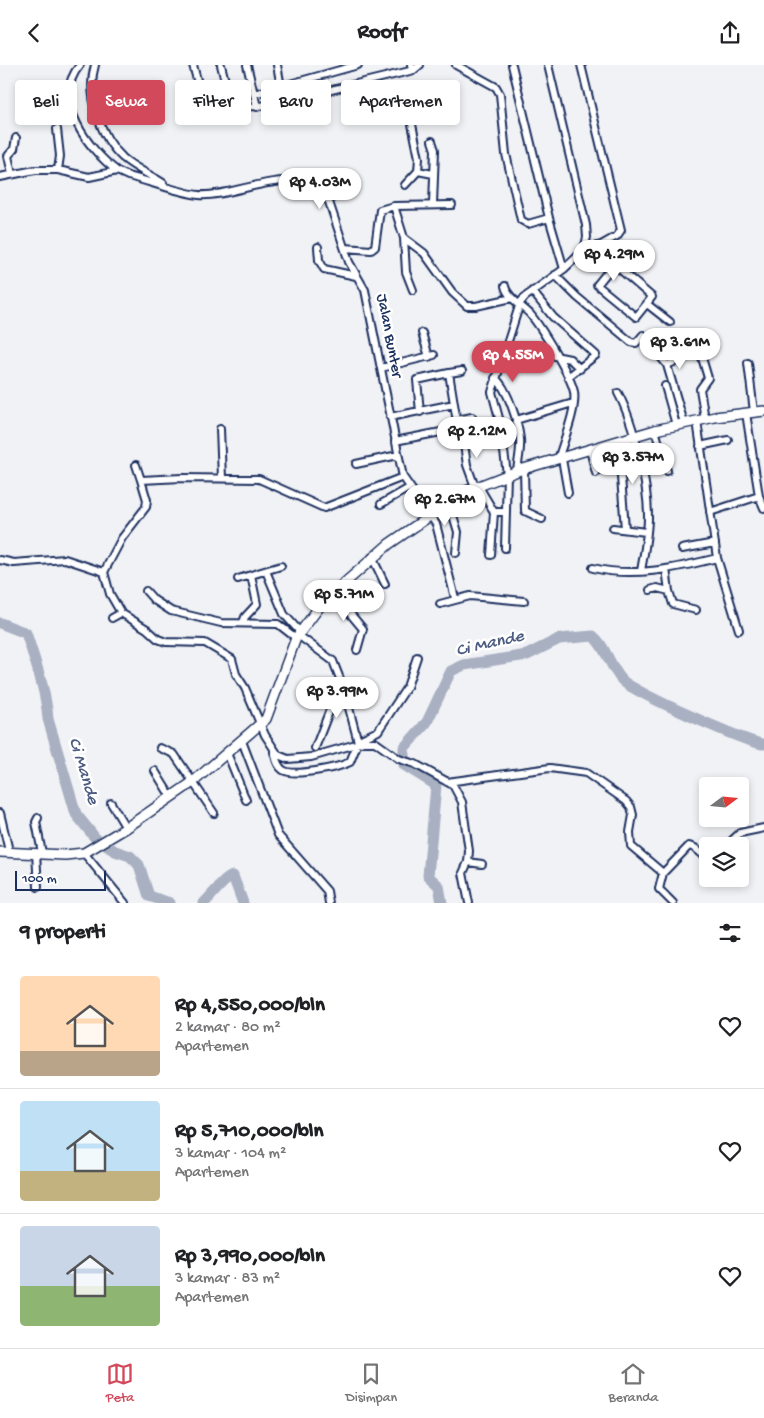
<!DOCTYPE html>
<html lang="id">
<head>
<meta charset="utf-8">
<style>
	body { margin:0; font-family:"Gochi Hand",sans-serif; background:#f2f2f2; color:#202124; height:100vh; display:flex; flex-direction:column; font-size:19px; white-space:nowrap }
	* { box-sizing:border-box; margin:0 }
	p { font-size:16px; color:#757577 }
	.icon { flex:none; width:28px; height:28px; fill:none; stroke:currentColor; stroke-width:2; stroke-linecap:round; stroke-linejoin:round }
	.map { position:relative; height:838px; overflow:hidden }
	.sheet { display:flex; flex-direction:column; background:#fff; flex:1 }
	.sheet>* { flex:none }
	.guide { position:absolute; left:15px; top:15px; width:500px; height:45px; display:flex; gap:10px }
	.needle { width:32px; rotate:74deg }
	.controls { position:absolute; left:699px; top:712px; display:grid; gap:10px }
	.controls a { display:grid; place-items:center; width:50px; height:50px; border-radius:5px; background:#fff; box-shadow:0 2px 8px #0003; font-size:25px }
	.scale { position:absolute; left:15px; bottom:12px; width:91px; box-sizing:border-box; padding-left:5px; border:2px solid #1b2f5e; border-top:0; font-size:14px; line-height:18px; white-space:nowrap; color:#1b2f5e; -webkit-text-stroke:4px #fff; paint-order:stroke }
	.price { position:absolute; translate:-50% -42px; padding:0 11px; border-radius:18px; background:#fff; color:#222; font-size:16px; line-height:32px; filter:drop-shadow(0 1px 2px #0008) }
	.price::after { content:''; position:absolute; left:50%; top:30px; width:15px; height:11px; margin-left:-8px; background:inherit; clip-path:polygon(0 0,100% 0,50% 100%) }
	.price.active { background:#d1495b; color:#fff }
	ul { padding:0; list-style:none }
	li { display:flex; align-items:center; gap:15px; height:125px; padding:0 20px }
	li+li { border-top:1px solid #e0e0e0 }
	li span { display:grid; place-items:center; flex:none; width:140px; height:100px; border-radius:5px; color:#555 }
	li>.icon { margin-inline-start:auto }
	span .icon { width:60px; height:60px; fill:#fffc; stroke-width:1 }
	li b { font-size:21px }
	h2 { display:flex; justify-content:space-between; align-items:center; height:60px; padding:0 20px; font-size:21px }
	.pill { padding:0 18px; border-radius:5px; background:#fff; box-shadow:0 2px 8px #0003; font-size:18px; line-height:45px }
	.pill.active { background:#d1495b; color:#fff }
	header { display:flex; justify-content:space-between; align-items:center; height:65px; padding:0 20px; background:#fff; font-size:22px; font-weight:700 }
	.dock { display:flex; justify-content:space-around; align-items:center; height:70px; border-top:1px solid #e0e0e0; background:#fff; font-size:14px; color:#757577 }
	.dock a { display:grid; justify-items:center; gap:2px }
	.dock .active { color:#d1495b }
	.map>svg:first-child { display:block }
	.lines { fill:none; stroke-linecap:round; stroke-linejoin:round }
	.river { stroke:#a8b0c2; stroke-width:11 }
	.minor-casing { stroke:#1b2f5e; stroke-width:10 }
	.secondary-casing { stroke:#1b2f5e; stroke-width:12 }
	.minor { stroke:#fff; stroke-width:6 }
	.secondary { stroke:#fff; stroke-width:9 }
	.labels { text-anchor:middle; dominant-baseline:central; stroke-width:5; stroke-linejoin:round; paint-order:stroke }
	.street-label { font-size:16px; fill:#1b2f5e; stroke:#fff }
	.water-label { font-size:18px; font-style:italic; fill:#4c5c81; stroke:#fff }
</style>
</head>
<body>
<header><svg class="icon" aria-label="back" viewBox="0 0 24 24"><path d="M15 5l-7 7 7 7"/></svg>Roofr<svg class="icon" aria-label="share" viewBox="0 0 24 24"><path d="M12 15V3M7 8l5-5 5 5M5 13v7h14v-7"/></svg></header>
<div class="map">
<svg width="764" height="838" viewBox="0 0 764 838">
	<rect width="100%" height="100%" fill="#f1f2f5"/>
	<filter id="ink" filterUnits="userSpaceOnUse"><feTurbulence type="fractalNoise" baseFrequency=".02" numOctaves="2"/><feDisplacementMap in="SourceGraphic" scale="10" xChannelSelector="R" yChannelSelector="G"/><feConvolveMatrix kernelMatrix="1 2 1 2 8 2 1 2 1" color-interpolation-filters="sRGB"/></filter>
	<g filter="url(#ink)">
		<g class="lines">
			<path class="river" d="M0 558 26 568C35 596 46 625 48 654L76 749 96 774 115 786 130 791 139 800 149 831 170 838
				M204 838C213 830 223 814 233 811L243 838
				M442 838 439 821 428 811 436 720 404 700V683L427 657 451 606 464 600 527 590 559 574 593 571C605 580 610 602 622 615 631 626 749 679 764 679"/>
			<g class="minor-casing">
				<path id="minor" d="M80 0C50 35 89 85 117 106
					M95 0C86 29 100 72 123 93 135 103 150 110 163 118
					M193 0 205 45 269 40 414 5
					M221 0 232 44
					M247 0 254 29
					M277 0 281 22
					M411 0 414 5 420 0
					M456 0 496 22 500 29 506 89 521 155 528 159 549 153
					M512 0 549 153 564 204
					M548 0 586 160 587 172 584 185
					M408 40 419 93 418 106 433 109
					M257 42 254 29 358 0
					M57 64 60 91 58 105
					M432 76 435 85 433 139
					M12 109 8 91 14 84 16 73
					M0 112 35 105H58L89 112 117 106 128 111C148 116 180 128 199 130 238 133 302 92 329 137L349 197 365 225 403 412 436 459 455 533
					M405 120 418 106
					M394 141 404 173 406 207 413 225
					M404 173 424 188 452 227 467 241H476L512 233
					M318 182 319 195 324 204 356 211
					M594 182 652 232 636 252 597 220 614 199
					M345 183 371 185 375 182 380 145 394 141 452 140
					M555 210 577 232 631 277 636 278 643 270 667 300 684 358
					M505 221C507 232 522 241 530 249 541 262 571 311 574 327 577 344 563 377 558 395
					M532 226 553 252 596 290 568 312
					M647 239 670 257
					M422 268 429 292
					M686 271 700 286 708 313 700 324 705 354
					M555 291 570 294 580 304
					M748 298 754 347
					M667 300 700 286
					M381 303 434 290
					M462 306 449 308 456 351 457 355 472 352
					M495 313C508 323 518 358 520 374 521 385 518 396 517 406
					M665 321 676 360
					M618 328C634 358 648 418 648 452 648 470 644 488 641 506
					M420 347 417 315 449 308
					M746 348 759 431 764 443
					M390 352 454 339
					M516 355 573 338
					M697 356 717 493 739 565
					M220 364 222 413
					M655 365 667 406
					M463 372 467 400 475 422
					M395 376 446 366 457 355
					M700 381 728 375
					M590 385 596 408
					M562 394 568 428
					M356 399 398 390
					M136 400 141 415 182 413 259 414 324 443 403 412
					M524 404 525 446 542 454
					M621 412 625 464
					M141 415 147 435 146 442 122 473 104 507 110 529 121 548 147 564 158 574 166 577 205 578 232 594 236 609 245 623 265 670 278 690 288 694 311 692 363 677H375L399 694 415 699 453 720 462 737 469 786 468 797 463 808 469 838
					M478 420 494 447
					M449 437 458 467 456 488
					M381 439 409 423
					M710 447 759 431
					M613 463 646 467
					M505 483 507 409 500 357 492 327 520 238 525 232 564 204 584 185 601 180 617 171 621 165 581 0
					M682 484 715 478
					M491 490 494 447H503
					M372 492 385 519
					M0 495 14 498 65 494 104 507
					M593 503C634 513 677 503 717 493
					M666 504 669 526 673 539 696 545
					M266 506 284 549 300 567
					M238 514 281 501
					M650 525 657 523 669 526
					M146 526 154 535 171 546 221 558 278 559 296 573
					M333 528 363 564 357 585
					M440 539 470 531 524 536
					M112 553 121 548
					M243 557 245 552 257 539 251 510
					M298 570 333 596 344 624 358 677
					M242 676 278 770 327 826 329 838
					M160 683 174 689 214 748
					M315 683 341 616
					M274 687C276 694 277 701 283 705 293 712 338 703 350 697L359 675 378 666 407 622 417 592
					M227 688 246 735
					M155 706 171 732
					M447 717 550 703 586 708 626 736 631 742 633 750 630 767 631 781 663 808
					M111 738 126 763
					M0 748 9 786
					M38 753 36 757 42 788
					M726 781 740 768 764 763
					M36 788 38 822
					M84 788 125 838
					M468 797 482 799
					M673 838 659 824 663 808 689 781 695 783 708 794"/>
			</g>
			<g class="secondary-casing">
				<path id="secondary" d="M0 787 65 790 84 788 126 763 193 717 266 654 296 573 323 537 389 479 466 426 520 405 655 365 715 352 764 346"/>
			</g>
			<use href="#minor" class="minor"/>
			<use href="#secondary" class="secondary"/>
		</g>
	</g>
	<g class="labels">
		<g class="street-label">
			<text transform="translate(388 271) rotate(79)">Jalan Bunter</text>
		</g>
		<g class="water-label">
			<text transform="translate(490 579) rotate(-13)">Ci Mande</text>
			<text transform="translate(83 706) rotate(73)">Ci Mande</text>
		</g>
	</g>
</svg>
<div class="controls">
<a><svg class="needle" viewBox="-14 -14 28 28"><path d="M0-13l5 13h-10z" fill="#e53935"/><path d="M0 13l5-13h-10z" fill="#757577"/></svg></a>
<a><svg class="icon" aria-label="layers" viewBox="0 0 24 24"><path d="M12 4l9 5-9 5-9-5zM3 14l9 5 9-5"/></svg></a>
</div>
<div class="scale">100 m</div>
<b class="price" style="left:320px;top:145px">Rp 4.03M</b>
<b class="price" style="left:614px;top:217px">Rp 4.29M</b>
<b class="price" style="left:680px;top:305px">Rp 3.61M</b>
<b class="price active" style="left:513px;top:318px">Rp 4.55M</b>
<b class="price" style="left:477px;top:394px">Rp 2.12M</b>
<b class="price" style="left:633px;top:420px">Rp 3.57M</b>
<b class="price" style="left:445px;top:462px">Rp 2.67M</b>
<b class="price" style="left:344px;top:557px">Rp 5.71M</b>
<b class="price" style="left:337px;top:654px">Rp 3.99M</b>
<div class="guide">
<a class="pill">Beli</a>
<a class="pill active">Sewa</a>
<a class="pill">Filter</a>
<a class="pill">Baru</a>
<a class="pill">Apartemen</a>
</div>
</div>
<section class="sheet">
<h2>9 properti<svg class="icon" aria-label="filters" viewBox="0 0 24 24"><path d="M4 7h16M4 17h16"/><circle cx="9" cy="7" r="2"/><circle cx="15" cy="17" r="2"/></svg></h2>
<ul>
<li><span style="background:linear-gradient(#ffd9b3 75%,#b9a48a 0)"><svg class="icon" aria-label="home" viewBox="0 0 24 24"><path d="M3 11l9-7 9 7M6 9v11h12V9"/></svg></span><div><b>Rp 4,550,000/bln</b><p>2 kamar · 80 m²</p><p>Apartemen</p></div><svg class="icon" aria-label="heart" viewBox="0 0 24 24"><path d="M12 20l-8-8c-3-5 5-10 8-4 3-6 11-1 8 4z"/></svg></li>
<li><span style="background:linear-gradient(#bfe0f5 70%,#c2b280 0)"><svg class="icon" aria-label="home" viewBox="0 0 24 24"><path d="M3 11l9-7 9 7M6 9v11h12V9"/></svg></span><div><b>Rp 5,710,000/bln</b><p>3 kamar · 104 m²</p><p>Apartemen</p></div><svg class="icon" aria-label="heart" viewBox="0 0 24 24"><path d="M12 20l-8-8c-3-5 5-10 8-4 3-6 11-1 8 4z"/></svg></li>
<li><span style="background:linear-gradient(#c9d6e8 60%,#8fb573 0)"><svg class="icon" aria-label="home" viewBox="0 0 24 24"><path d="M3 11l9-7 9 7M6 9v11h12V9"/></svg></span><div><b>Rp 3,990,000/bln</b><p>3 kamar · 83 m²</p><p>Apartemen</p></div><svg class="icon" aria-label="heart" viewBox="0 0 24 24"><path d="M12 20l-8-8c-3-5 5-10 8-4 3-6 11-1 8 4z"/></svg></li>
</ul>
</section>
<nav class="dock">
<a class="active"><svg class="icon" aria-label="map" viewBox="0 0 24 24"><path d="M3 6l6-2 6 2 6-2v14l-6 2-6-2-6 2zM9 4v14M15 6v14"/></svg>Peta</a>
<a><svg class="icon" aria-label="saved" viewBox="0 0 24 24"><path d="M7 4h10v16l-5-4-5 4z"/></svg>Disimpan</a>
<a><svg class="icon" aria-label="home" viewBox="0 0 24 24"><path d="M3 11l9-7 9 7M6 9v11h12V9"/></svg>Beranda</a>
</nav>
</body>
</html>
